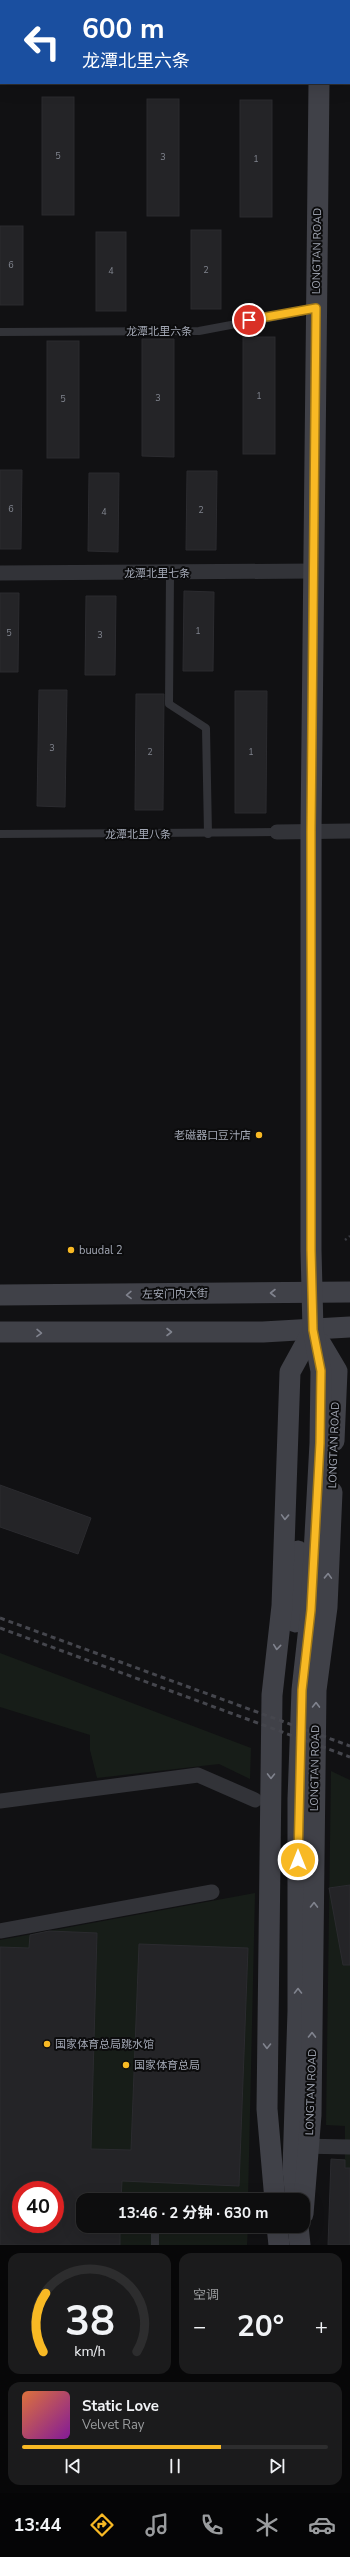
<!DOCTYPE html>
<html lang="zh">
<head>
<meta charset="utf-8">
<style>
	body { margin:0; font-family:"Nunito Sans","Noto Sans SC",sans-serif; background:#1b1b1c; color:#f1f3f6; height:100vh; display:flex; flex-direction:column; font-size:15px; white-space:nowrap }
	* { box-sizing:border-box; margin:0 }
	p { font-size:13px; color:#9a9c9e }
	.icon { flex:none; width:22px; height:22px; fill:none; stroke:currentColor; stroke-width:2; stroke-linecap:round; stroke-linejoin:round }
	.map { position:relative; height:2245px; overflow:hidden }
	.side { display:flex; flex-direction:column; gap:8px; padding:8px; background:#070708; flex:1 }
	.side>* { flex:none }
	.top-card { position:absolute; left:0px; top:0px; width:350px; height:84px; box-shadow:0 4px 16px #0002,0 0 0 1px #2d2d2e; background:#1a4fa0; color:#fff; overflow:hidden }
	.speed { position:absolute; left:12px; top:2181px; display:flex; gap:8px; font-size:20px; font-weight:700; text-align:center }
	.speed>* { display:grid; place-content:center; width:52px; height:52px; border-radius:50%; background:#0d0d0e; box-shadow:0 4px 16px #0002,0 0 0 1px #2d2d2e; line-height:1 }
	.speed .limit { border:6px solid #d22; background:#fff; color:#111 }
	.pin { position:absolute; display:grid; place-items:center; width:34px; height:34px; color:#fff; margin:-17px; border:2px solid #fff; border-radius:50%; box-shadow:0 1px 4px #0007 }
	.me { position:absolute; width:44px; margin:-22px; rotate:0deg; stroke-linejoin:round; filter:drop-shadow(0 0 3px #0008) }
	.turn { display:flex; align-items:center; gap:14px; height:84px; padding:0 16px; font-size:18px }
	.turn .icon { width:52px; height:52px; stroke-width:2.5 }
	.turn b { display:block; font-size:28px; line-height:34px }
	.big { font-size:30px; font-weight:700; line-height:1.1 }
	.side .card { flex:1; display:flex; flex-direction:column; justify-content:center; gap:6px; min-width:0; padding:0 14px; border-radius:12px; background:#1b1b1c }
	.side .dial { align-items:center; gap:0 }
	.dial svg { height:104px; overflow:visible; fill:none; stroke:#2d2d2e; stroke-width:7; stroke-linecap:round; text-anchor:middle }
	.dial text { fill:#f1f3f6; stroke:none }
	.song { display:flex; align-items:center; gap:12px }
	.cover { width:48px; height:48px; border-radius:6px; background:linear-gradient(135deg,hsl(20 70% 55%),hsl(290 70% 35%)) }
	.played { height:4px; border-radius:2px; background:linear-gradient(90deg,#f8b924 65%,#2d2d2e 65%) }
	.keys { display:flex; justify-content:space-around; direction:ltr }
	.heat { display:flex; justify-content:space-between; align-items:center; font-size:22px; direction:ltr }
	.side .tiles { flex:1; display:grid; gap:8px; grid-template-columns:1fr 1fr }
	.card:last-child { grid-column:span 2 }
	.trip { position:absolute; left:76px; top:2193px; width:234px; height:40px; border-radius:12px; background:#0d0d0e; box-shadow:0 4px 16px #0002,0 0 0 1px #2d2d2e; font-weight:700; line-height:40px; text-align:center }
	.tab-bar { display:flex; height:64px; justify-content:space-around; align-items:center; background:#050506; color:#9a9c9e }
	.tab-bar .icon { width:28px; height:28px }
	.tab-bar .active { color:#f8b924 }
	.tab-bar b { font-size:18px; color:#f1f3f6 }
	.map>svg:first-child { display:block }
</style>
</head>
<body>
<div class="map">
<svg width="350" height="2245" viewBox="0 0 350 2245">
	<rect width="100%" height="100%" fill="#111113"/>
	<g fill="#171d18" fill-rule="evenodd">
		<path d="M0 1653 251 1748 250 1779 219 1764 97 1778 90 1750V1735L0 1707Z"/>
		<path d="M331 1771 350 1780V2245H328L331 2159H345V2126L326 2125Z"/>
		<path d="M255 1893 248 2200H83V2226H248L247 2245H0V1940ZM21 2190H55V2224H21Z"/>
	</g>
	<g fill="#242427" stroke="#2b2b2f" fill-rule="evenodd">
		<rect x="42" y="97" width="32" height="118"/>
		<rect x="147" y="99" width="32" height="117"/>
		<rect x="240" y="100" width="32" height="117"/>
		<rect x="0" y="226" width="23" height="79"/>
		<rect x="191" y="230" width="30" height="79"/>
		<rect x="96" y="232" width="30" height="79"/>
		<rect x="243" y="337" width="32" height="117"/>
		<path d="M142 339H174V457L142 456Z"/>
		<rect x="47" y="341" width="32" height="117"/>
		<path d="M0 470H22L21 549H0Z"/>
		<path d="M187 471H217L216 550H186Z"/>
		<path d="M89 473H119L118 552 88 551Z"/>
		<path d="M184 591 214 592 213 671H183Z"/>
		<path d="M0 593H19L18 672H0Z"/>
		<path d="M86 596H116L115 675H85Z"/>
		<path d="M39 690H67L65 807 37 806Z"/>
		<path d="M235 691H267L266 813H235Z"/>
		<path d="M136 694H164L163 810H135Z"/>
		<path d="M0 1485 91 1518 78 1554 0 1527Z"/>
		<path d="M350 1885V1965H343L329 1888Z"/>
		<path d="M49 1931 97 1933 91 2149 131 2150 139 1944 248 1948 239 2186 122 2181 121 2200H83V2226H120V2245H0V1947L29 1948 30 1935ZM21 2190H55V2224H21Z"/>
		<path d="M331 2159 345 2160V2168H350V2245H328Z"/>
	</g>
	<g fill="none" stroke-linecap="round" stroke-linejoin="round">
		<path stroke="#38393f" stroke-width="2.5" stroke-dasharray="2 3" stroke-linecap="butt" d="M345 1240 350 1236"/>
		<g stroke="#323338" stroke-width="8">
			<path d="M0 76H1"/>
			<path d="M0 332 199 331 316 309"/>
			<path d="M170 574 169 704 206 728 208 834"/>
			<path d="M0 834 277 832"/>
			<path d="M155 2226V2245"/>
		</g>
		<g stroke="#323338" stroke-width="15">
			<path d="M0 573 313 571"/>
			<path d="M277 832 350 831"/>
			<path d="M0 1801 198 1775 255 1800"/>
			<path d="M0 1931 212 1892"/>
			<path d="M299 2146 350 2147"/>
		</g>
		<g stroke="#404148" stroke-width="21">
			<path d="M319 0V1"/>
			<path d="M0 1295 350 1292"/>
			<path d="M0 1332H263L350 1327"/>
			<path d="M321 1344 337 1371 334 1441"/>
			<path d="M295 1622 298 1551"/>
			<path d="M275 2200 267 2109 272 1695 282 1606 290 1372 313 1330"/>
			<path d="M296 2200 293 2169 298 2011V1799L302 1690 311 1609 320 1443 321 1371 313 1330 311 1250V831L319 83"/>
			<path d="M303 2214 311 2115 316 1690 327 1607 332 1492"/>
			<path d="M277 2226 279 2245"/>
			<path d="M298 2226 300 2245"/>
		</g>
		<g stroke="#45464d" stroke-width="3" stroke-dasharray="5 4" stroke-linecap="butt">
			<path d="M0 1618 350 1746"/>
			<path d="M0 1628 350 1757"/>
		</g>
	</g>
	<defs><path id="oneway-chevron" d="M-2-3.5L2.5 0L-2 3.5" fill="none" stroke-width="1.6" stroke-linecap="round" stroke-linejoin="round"/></defs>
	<g stroke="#80838e">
		<use href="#oneway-chevron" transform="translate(273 1293) rotate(-180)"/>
		<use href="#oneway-chevron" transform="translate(129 1295) rotate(179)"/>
		<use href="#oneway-chevron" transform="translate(169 1332)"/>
		<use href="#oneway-chevron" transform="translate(39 1333) rotate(1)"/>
		<use href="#oneway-chevron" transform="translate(285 1517) rotate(92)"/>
		<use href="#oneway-chevron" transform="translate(328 1576) rotate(-88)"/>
		<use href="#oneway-chevron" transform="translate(277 1647) rotate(96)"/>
		<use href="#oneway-chevron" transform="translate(316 1705) rotate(-89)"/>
		<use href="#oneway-chevron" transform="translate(271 1776) rotate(91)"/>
		<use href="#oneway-chevron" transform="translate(314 1905) rotate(-89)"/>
		<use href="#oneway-chevron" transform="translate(298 1991) rotate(-90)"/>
		<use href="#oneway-chevron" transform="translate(312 2035) rotate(-89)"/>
		<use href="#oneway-chevron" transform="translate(267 2046) rotate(91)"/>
	</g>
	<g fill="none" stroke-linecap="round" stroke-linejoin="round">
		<defs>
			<path id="route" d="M249 320 316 308 311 831V1250L313 1330 321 1371 320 1443 311 1610 302 1690 298 1860"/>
		</defs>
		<use href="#route" stroke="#a17817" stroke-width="10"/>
		<use href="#route" stroke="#f8b924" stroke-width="7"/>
	</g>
	<g fill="#f8b924" stroke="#0c0c0d" stroke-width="1.5">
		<circle cx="259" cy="1135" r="4"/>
		<circle cx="71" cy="1250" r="4"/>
		<circle cx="47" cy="2044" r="4"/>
		<circle cx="126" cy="2065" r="4"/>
	</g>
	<g text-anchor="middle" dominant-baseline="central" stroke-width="4" stroke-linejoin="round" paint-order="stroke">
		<g font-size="9" fill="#828690">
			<text x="58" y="156">5</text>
			<text x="163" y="157">3</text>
			<text x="256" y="159">1</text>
			<text x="11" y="265">6</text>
			<text x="206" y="270">2</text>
			<text x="111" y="271">4</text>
			<text x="259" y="396">1</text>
			<text x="158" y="398">3</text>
			<text x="63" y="399">5</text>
			<text x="11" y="509">6</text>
			<text x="201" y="510">2</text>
			<text x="104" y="512">4</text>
			<text x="198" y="631">1</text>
			<text x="9" y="633">5</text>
			<text x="100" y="635">3</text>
			<text x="52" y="748">3</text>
			<text x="150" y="752">2</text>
			<text x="251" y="752">1</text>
		</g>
		<g font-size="11" fill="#a2a7b4" stroke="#0c0c0d">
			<text transform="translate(317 251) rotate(-89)">LONGTAN ROAD</text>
			<text x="159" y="331">龙潭北里六条</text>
			<text x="157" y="573">龙潭北里七条</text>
			<text x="138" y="834">龙潭北里八条</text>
			<text transform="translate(175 1294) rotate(-1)">左安门内大街</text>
			<text transform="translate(334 1445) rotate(-88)">LONGTAN ROAD</text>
			<text transform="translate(315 1768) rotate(-89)">LONGTAN ROAD</text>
			<text transform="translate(311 2092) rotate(-88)">LONGTAN ROAD</text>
		</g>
		<g font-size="11" fill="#a2a7b4" stroke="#0c0c0d" text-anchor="start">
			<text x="251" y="1135" text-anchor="end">老磁器口豆汁店</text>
			<text x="79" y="1250">buudal 2</text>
			<text x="55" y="2044">国家体育总局跳水馆</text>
			<text x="134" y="2065">国家体育总局</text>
		</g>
	</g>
</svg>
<div class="speed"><div class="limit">40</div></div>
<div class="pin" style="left:249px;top:320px;background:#d93025"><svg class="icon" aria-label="arrive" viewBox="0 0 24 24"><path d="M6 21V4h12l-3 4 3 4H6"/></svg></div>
<svg class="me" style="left:298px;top:1860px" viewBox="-20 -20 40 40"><circle r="17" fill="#f8b924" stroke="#fff" stroke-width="3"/><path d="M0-11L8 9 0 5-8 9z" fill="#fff"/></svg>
<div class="trip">13:46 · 2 分钟 · 630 m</div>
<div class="top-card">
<div class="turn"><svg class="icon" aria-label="left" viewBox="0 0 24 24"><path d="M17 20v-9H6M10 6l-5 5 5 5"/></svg><div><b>600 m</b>龙潭北里六条</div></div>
</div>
</div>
<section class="side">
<div class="tiles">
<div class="card dial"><svg viewBox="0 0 100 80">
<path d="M14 69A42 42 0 1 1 86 69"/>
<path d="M14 69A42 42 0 0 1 16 24" stroke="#f8b924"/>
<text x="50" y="56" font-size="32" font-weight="700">38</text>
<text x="50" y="72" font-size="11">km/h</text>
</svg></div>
<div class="card"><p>空调</p>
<div class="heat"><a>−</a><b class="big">20°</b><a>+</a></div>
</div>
<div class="card">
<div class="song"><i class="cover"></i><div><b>Static Love</b><p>Velvet Ray</p></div></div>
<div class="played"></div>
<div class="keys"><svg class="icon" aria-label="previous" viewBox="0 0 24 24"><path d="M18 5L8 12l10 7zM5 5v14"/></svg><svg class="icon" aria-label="pause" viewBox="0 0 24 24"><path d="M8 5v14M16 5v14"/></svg><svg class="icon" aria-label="next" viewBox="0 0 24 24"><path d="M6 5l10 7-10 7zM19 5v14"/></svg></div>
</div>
</div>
</section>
<nav class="tab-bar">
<b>13:44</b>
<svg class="icon active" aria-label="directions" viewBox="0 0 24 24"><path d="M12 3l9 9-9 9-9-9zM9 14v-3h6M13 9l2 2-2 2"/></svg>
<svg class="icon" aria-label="music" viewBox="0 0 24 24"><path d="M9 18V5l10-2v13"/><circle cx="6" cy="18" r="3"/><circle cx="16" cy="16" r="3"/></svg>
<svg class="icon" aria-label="phone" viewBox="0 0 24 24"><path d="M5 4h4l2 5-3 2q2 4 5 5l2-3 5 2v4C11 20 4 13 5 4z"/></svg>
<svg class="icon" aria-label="climate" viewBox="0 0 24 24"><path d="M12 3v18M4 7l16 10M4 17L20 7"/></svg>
<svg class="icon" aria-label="car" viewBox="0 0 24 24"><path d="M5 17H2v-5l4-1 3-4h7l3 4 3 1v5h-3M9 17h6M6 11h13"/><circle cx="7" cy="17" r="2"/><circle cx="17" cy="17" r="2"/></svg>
</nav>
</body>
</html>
